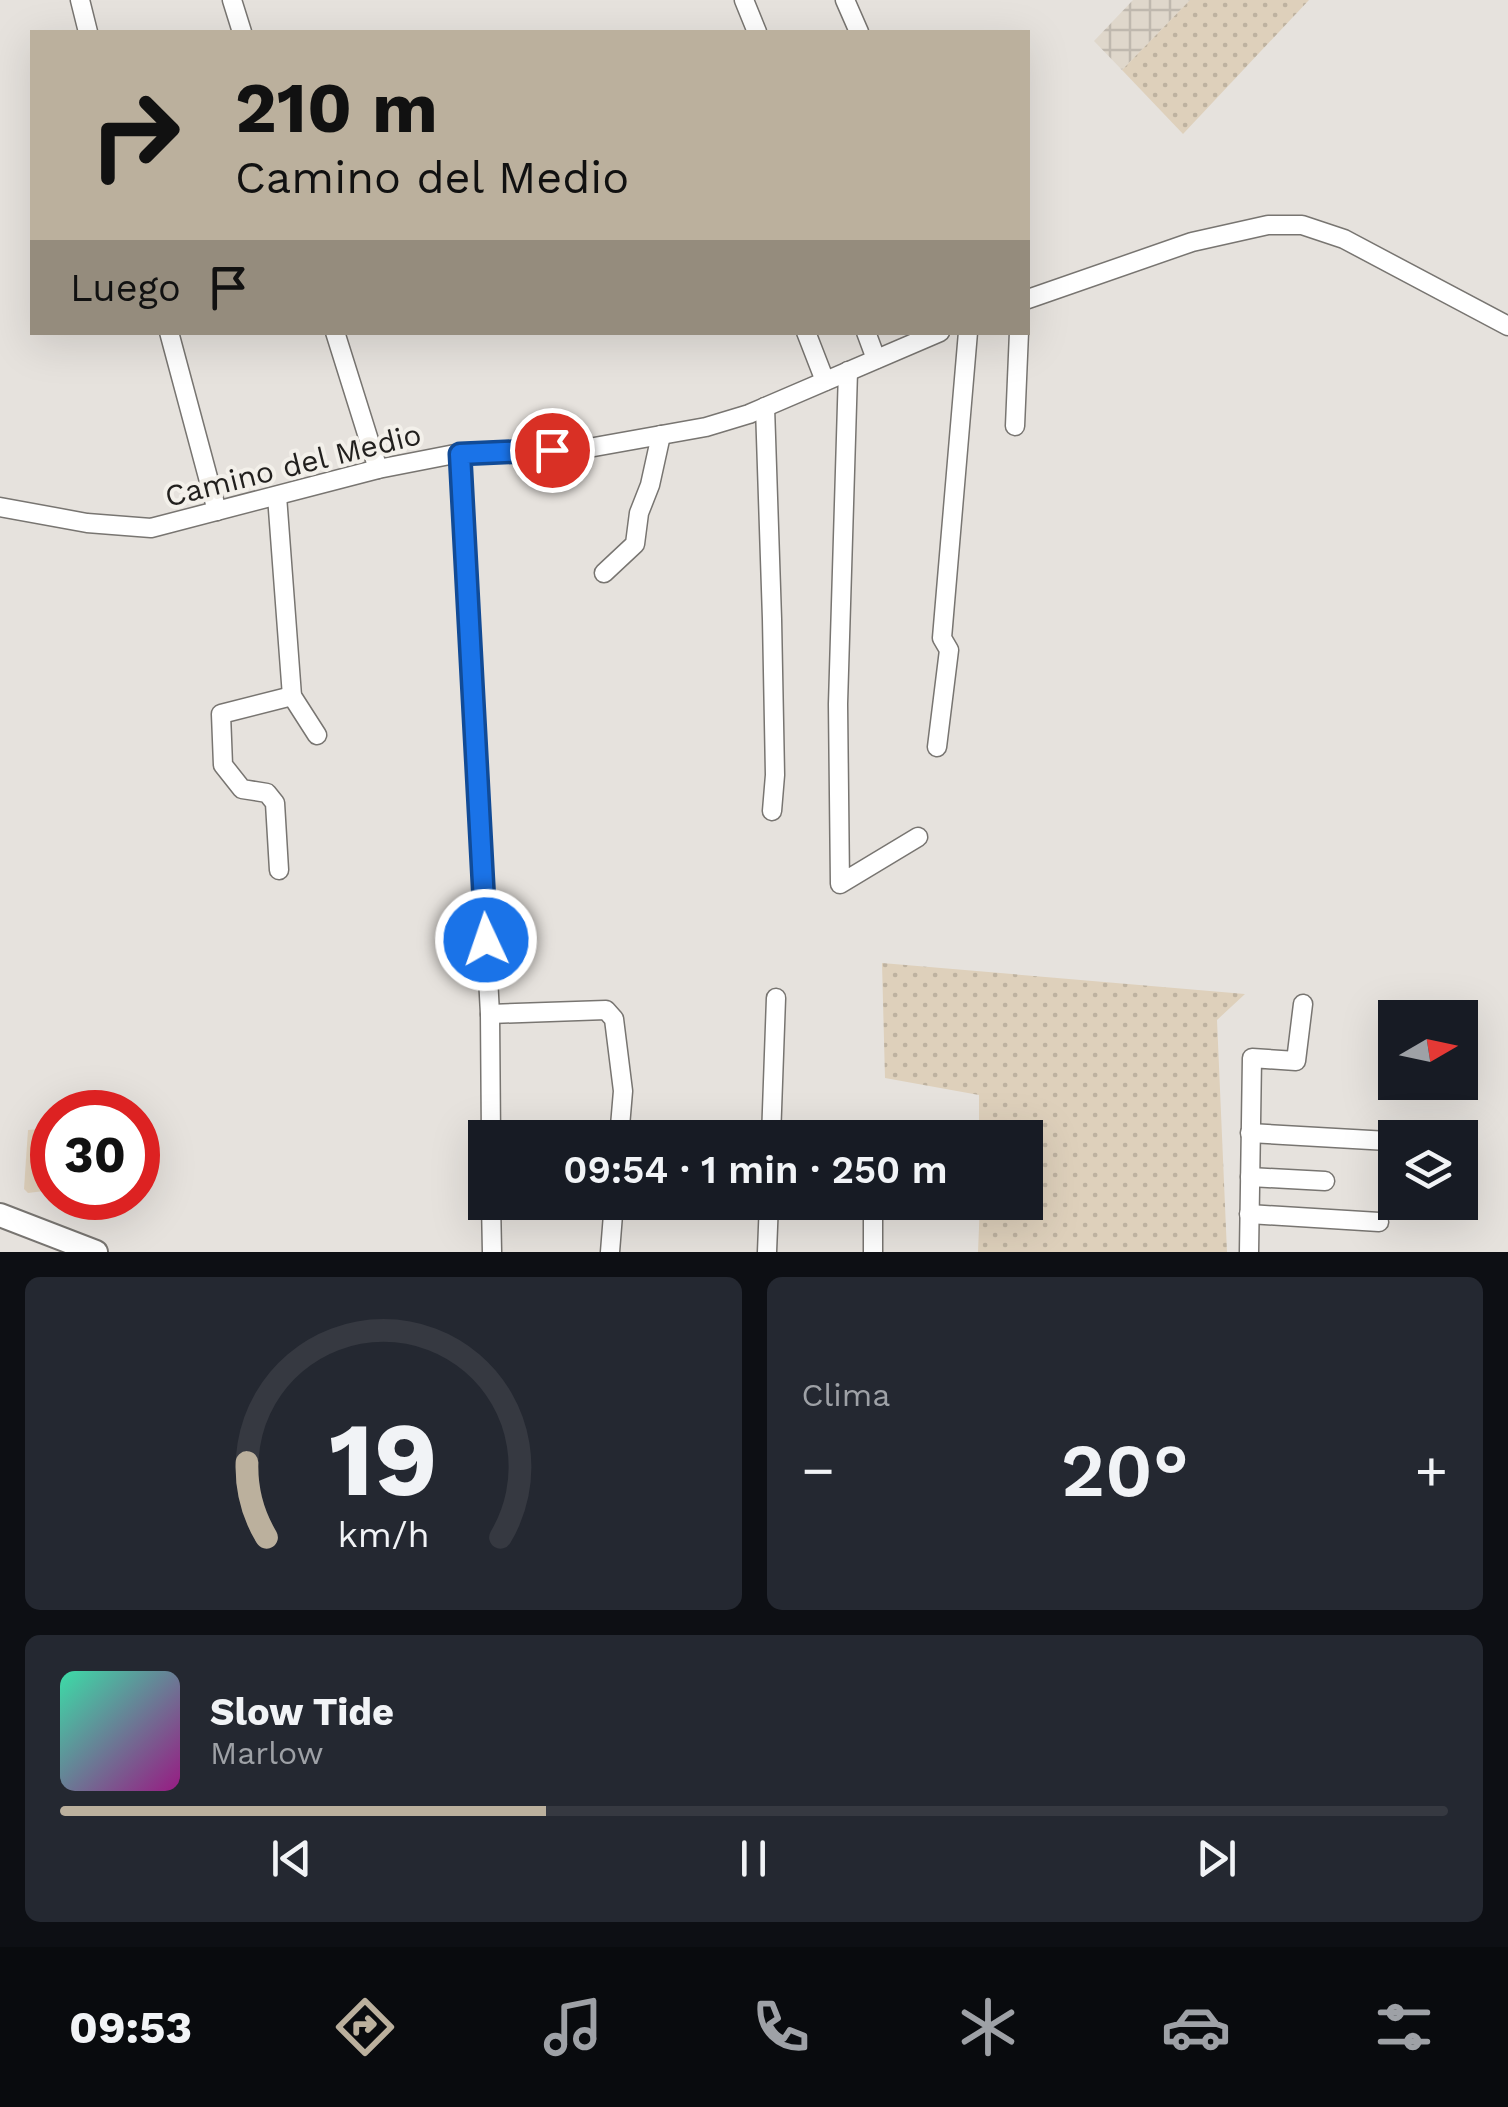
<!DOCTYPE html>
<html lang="es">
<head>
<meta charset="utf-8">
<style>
	body { margin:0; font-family:"Work Sans",sans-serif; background:#242831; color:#f1f3f6; height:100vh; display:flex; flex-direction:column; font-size:38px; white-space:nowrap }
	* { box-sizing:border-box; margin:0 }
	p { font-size:32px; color:#9ea1a6 }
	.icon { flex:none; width:55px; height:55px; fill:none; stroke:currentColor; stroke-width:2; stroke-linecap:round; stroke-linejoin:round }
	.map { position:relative; height:1252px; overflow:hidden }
	.side { display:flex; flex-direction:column; gap:25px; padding:25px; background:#0d0f14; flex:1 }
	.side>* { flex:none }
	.top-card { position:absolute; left:30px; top:30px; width:1000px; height:305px; border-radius:0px; box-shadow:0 10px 40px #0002; background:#bbb09d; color:#111; overflow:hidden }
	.needle { width:65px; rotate:81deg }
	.tools { position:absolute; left:1378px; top:1000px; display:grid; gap:20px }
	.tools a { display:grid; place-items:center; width:100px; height:100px; border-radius:0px; background:#171b24; box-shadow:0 10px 40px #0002; font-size:50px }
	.speed { position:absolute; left:30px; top:1090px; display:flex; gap:20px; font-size:50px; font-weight:700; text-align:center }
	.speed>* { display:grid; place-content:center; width:130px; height:130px; border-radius:50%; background:#171b24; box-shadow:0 10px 40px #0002; line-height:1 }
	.speed .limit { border:15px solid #d22; background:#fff; color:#111 }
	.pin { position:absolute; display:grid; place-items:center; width:85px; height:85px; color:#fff; margin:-42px; border:5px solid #fff; border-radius:50%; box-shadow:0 2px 10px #0007 }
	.me { position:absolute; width:110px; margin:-55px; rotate:357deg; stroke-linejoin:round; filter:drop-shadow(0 0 8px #0008) }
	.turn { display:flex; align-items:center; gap:35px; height:210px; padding:0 40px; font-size:45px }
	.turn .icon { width:130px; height:130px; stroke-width:2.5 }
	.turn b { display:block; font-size:70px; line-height:85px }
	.then { display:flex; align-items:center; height:95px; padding:0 40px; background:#0003; gap:20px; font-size:38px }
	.big { font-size:75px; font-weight:600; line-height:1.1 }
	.side .tile { flex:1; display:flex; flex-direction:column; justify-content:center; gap:15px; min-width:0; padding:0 35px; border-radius:15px; background:#242831 }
	.side .dial { align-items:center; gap:0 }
	.dial svg { height:260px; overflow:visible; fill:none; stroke:#363941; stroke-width:7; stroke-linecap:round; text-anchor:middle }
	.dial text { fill:#f1f3f6; stroke:none }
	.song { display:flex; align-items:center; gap:30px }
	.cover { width:120px; height:120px; border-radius:15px; background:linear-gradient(135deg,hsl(160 70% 55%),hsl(310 70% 35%)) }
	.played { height:10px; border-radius:5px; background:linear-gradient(90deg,#bbb09d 35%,#363941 35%) }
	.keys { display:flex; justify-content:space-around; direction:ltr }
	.heat { display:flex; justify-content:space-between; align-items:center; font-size:55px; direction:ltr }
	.side .tiles { flex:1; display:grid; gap:25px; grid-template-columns:1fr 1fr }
	.tile:last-child { grid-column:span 2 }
	.trip { position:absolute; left:468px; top:1120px; width:575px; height:100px; border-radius:0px; background:#171b24; box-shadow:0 10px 40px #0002; font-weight:600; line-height:100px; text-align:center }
	.dock { display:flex; height:160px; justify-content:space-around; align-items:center; background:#090b0e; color:#9ea1a6 }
	.dock .icon { width:70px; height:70px }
	.dock .active { color:#bbb09d }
	.dock b { font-size:45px; color:#f1f3f6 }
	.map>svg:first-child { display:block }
</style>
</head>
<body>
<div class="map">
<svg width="1508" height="1252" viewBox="0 0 1508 1252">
	<defs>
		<pattern id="industrial-grid" width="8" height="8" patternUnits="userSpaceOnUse" patternTransform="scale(2.5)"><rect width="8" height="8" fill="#dfd7cb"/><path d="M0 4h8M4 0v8" fill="none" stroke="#bfb8ae"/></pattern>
		<pattern id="grass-dots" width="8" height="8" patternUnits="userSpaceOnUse" patternTransform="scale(2.5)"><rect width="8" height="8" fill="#ded0bb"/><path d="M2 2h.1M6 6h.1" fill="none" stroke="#beb2a0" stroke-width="1.8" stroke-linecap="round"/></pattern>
	</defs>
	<rect width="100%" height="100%" fill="#e6e2dd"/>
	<path fill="url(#industrial-grid)" d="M1133 0H1190L1122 70 1094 41Z"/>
	<g fill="url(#grass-dots)">
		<path d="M1190 0H1309L1183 134 1122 70Z"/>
		<path d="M882 963 1245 994 1217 1020 1227 1252H978L980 1203 1025 1202V1138L979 1137V1095L885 1078Z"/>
	</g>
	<path fill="#ded0bb" d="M52 1128V1190L28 1193 24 1189 28 1130Z"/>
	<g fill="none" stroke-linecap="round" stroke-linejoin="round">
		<defs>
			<g id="minor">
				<path d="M80 0 88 32"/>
				<path d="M232 0 242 32"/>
				<path d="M744 0 757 32"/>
				<path d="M845 0 859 32"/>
				<path d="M1028 299 1192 242 1268 225H1302L1344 239 1508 326"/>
				<path d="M169 332 217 511"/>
				<path d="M335 332 378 469"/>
				<path d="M806 332 825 381"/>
				<path d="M866 332 876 359"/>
				<path d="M848 371 838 704 840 884 918 837"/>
				<path d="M765 407 772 619 775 775 772 811"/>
				<path d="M1015 426 1019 332"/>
				<path d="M460 453 490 1014 491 1138"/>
				<path d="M277 496 292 696 317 735"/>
				<path d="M0 507 87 523 151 528 378 469 460 453 583 449 706 427 749 414 940 332"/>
				<path d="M604 573 635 544 639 513 650 485 661 435"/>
				<path d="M937 747 949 650 942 638 968 332"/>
				<path d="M279 870 275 803 267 793 242 789 223 765 221 714 292 696"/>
				<path d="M490 1014 606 1010 614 1019 623 1091 619 1138"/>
				<path d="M1250 1133 1388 1141"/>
				<path d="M771 1138 776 998"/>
				<path d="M1250 1177 1325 1181"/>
				<path d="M491 1202 492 1252"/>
				<path d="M873 1202V1252"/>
				<path d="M1249 1214 1379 1222"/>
				<path d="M610 1252 614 1202"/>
				<path d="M767 1252 769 1202"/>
				<path d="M1249 1252 1252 1058 1296 1061 1303 1004"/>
			</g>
			<path id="major" d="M0 1215 96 1252"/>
		</defs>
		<use href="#minor" stroke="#787571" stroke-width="21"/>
		<use href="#major" stroke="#787571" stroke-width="26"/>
		<use href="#minor" stroke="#fff" stroke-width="18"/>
		<use href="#major" stroke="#fff" stroke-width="22"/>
	</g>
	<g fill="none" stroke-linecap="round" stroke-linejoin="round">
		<defs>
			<path id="route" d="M486 940 460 454 552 450"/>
		</defs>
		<use href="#route" stroke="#114b97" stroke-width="25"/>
		<use href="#route" stroke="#1a73e8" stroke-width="18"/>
	</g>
	<g text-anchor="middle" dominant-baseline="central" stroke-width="8" stroke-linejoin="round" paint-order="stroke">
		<g font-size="30" fill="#211f1d" stroke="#f3f0ea">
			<text transform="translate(293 465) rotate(-14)">Camino del Medio</text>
		</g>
	</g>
</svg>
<div class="tools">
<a><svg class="needle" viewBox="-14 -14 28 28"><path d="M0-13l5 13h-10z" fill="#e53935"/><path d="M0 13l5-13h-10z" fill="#9ea1a6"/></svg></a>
<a><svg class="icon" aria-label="layers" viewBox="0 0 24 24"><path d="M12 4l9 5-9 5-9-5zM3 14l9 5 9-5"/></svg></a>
</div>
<div class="speed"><div class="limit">30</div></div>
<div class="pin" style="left:552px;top:450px;background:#d93025"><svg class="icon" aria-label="arrive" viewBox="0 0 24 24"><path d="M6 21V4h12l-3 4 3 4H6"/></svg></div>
<svg class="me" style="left:486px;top:940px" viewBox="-20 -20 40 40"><circle r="17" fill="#1a73e8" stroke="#fff" stroke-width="3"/><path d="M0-11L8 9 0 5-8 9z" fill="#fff"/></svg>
<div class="trip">09:54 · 1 min · 250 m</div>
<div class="top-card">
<div class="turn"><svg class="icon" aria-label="right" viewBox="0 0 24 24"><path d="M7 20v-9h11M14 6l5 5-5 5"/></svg><div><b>210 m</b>Camino del Medio</div></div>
<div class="then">Luego<svg class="icon" aria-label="arrive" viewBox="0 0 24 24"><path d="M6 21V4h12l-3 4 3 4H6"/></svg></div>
</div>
</div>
<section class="side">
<div class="tiles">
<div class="tile dial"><svg viewBox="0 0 100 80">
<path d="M14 69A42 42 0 1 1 86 69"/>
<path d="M14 69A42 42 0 0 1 8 46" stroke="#bbb09d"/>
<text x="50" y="56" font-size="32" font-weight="700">19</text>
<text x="50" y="72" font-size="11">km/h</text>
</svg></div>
<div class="tile"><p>Clima</p>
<div class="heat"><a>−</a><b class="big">20°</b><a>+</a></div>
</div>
<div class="tile">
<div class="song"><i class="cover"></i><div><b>Slow Tide</b><p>Marlow</p></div></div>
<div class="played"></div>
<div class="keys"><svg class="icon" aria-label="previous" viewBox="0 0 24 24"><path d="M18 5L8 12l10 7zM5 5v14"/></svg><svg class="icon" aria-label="pause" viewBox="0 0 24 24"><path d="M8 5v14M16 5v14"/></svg><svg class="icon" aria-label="next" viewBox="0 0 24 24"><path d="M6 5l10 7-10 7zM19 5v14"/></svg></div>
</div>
</div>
</section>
<nav class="dock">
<b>09:53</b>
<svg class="icon active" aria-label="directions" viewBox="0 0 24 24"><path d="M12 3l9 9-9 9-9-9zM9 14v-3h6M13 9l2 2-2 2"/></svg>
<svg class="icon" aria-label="music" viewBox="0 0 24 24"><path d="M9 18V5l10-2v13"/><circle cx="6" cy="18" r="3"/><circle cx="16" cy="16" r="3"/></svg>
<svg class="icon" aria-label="phone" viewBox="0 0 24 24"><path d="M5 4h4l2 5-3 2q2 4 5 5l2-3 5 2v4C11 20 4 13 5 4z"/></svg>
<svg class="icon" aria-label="climate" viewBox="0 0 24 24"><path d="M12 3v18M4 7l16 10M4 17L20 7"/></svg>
<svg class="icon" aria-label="car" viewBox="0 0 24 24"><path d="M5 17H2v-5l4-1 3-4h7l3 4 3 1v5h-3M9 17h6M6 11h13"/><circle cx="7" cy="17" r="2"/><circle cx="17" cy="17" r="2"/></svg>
<svg class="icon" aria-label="filters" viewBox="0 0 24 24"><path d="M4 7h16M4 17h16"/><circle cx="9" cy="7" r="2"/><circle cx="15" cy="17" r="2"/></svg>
</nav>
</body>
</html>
